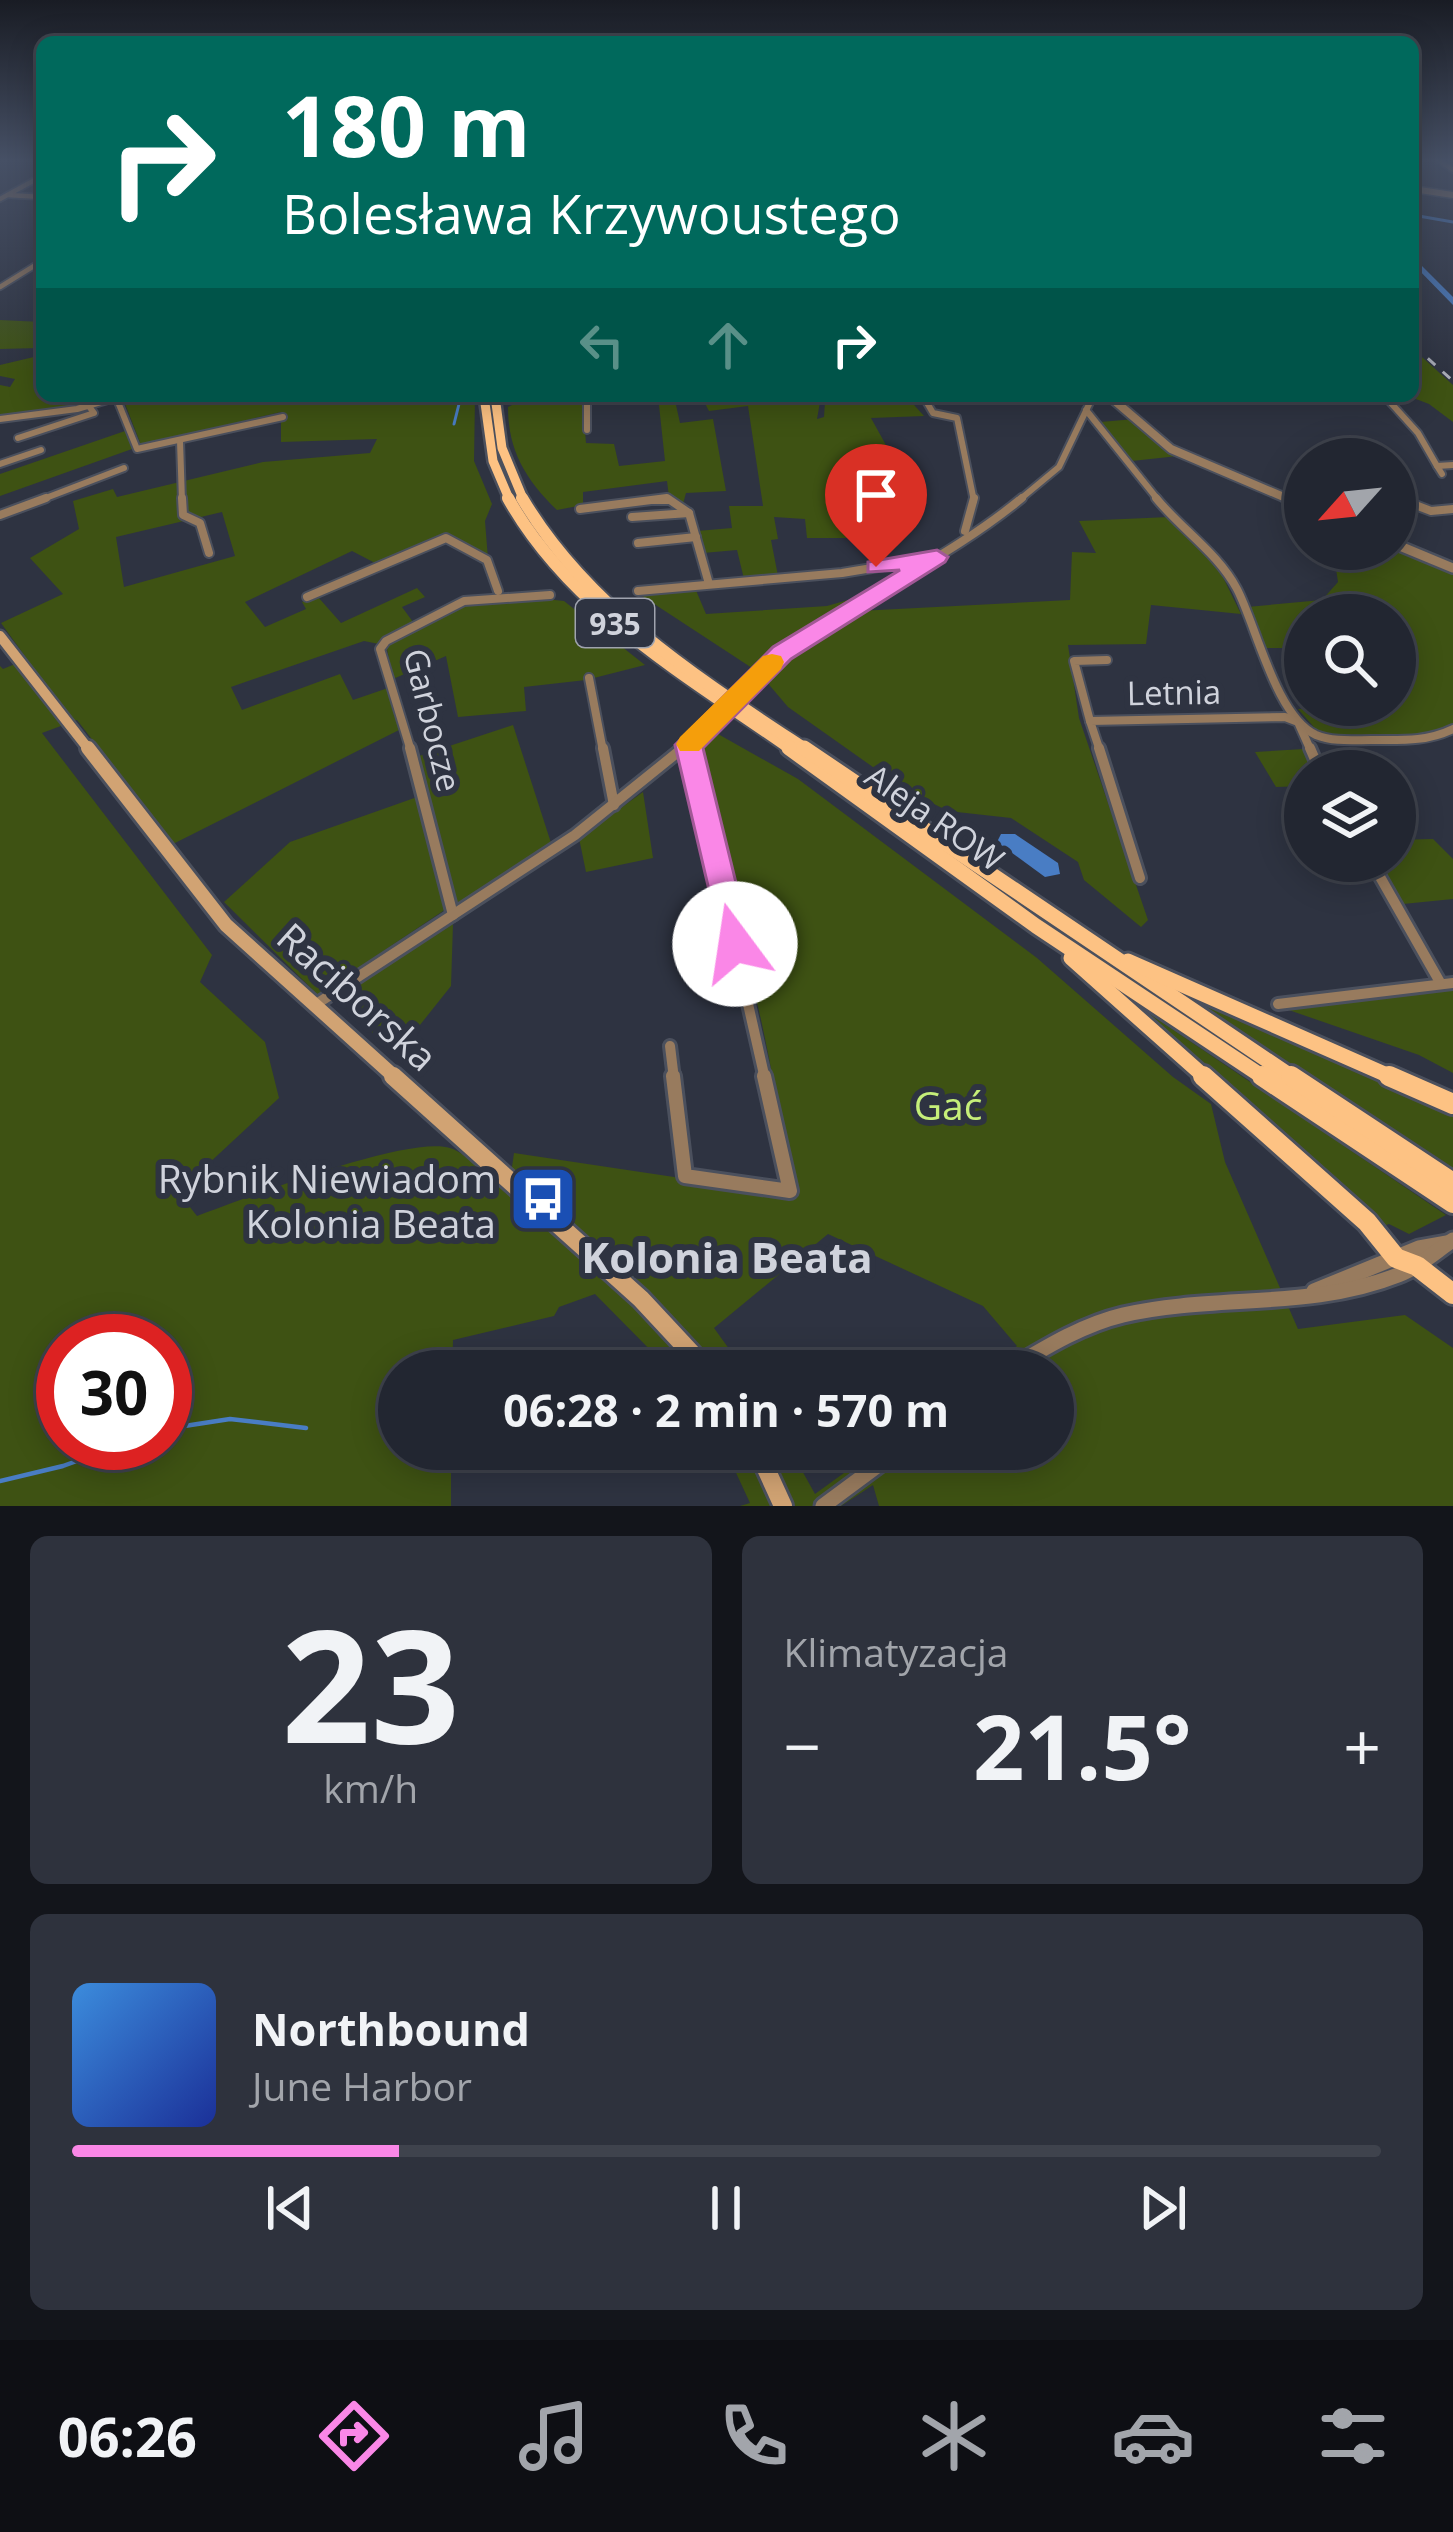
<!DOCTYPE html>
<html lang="pl">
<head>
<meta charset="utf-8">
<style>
	body { margin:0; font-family:"Open Sans",sans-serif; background:#2e323d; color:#f1f3f6; height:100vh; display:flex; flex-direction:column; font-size:45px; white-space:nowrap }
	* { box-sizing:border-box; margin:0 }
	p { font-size:39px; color:#a2a5ab }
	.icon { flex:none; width:66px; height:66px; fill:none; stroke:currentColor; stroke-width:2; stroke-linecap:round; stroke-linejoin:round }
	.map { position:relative; height:1506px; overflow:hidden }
	.panel { display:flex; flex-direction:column; gap:30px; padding:30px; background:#13151b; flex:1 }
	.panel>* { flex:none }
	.top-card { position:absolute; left:36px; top:36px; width:1383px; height:366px; border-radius:18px; box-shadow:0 6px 30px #0003,0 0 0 3px #3f434d; background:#00695c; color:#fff; overflow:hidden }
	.needle { width:78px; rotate:243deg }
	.buttons { position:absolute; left:1284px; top:438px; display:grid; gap:24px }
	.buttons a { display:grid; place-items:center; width:132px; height:132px; border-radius:50%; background:#222631; box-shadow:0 6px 30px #0003,0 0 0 3px #3f434d; font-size:60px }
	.speed { position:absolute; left:36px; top:1314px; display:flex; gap:24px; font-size:60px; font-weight:700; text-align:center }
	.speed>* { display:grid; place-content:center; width:156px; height:156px; border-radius:50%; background:#222631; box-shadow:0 6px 30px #0003,0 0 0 3px #3f434d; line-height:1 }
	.speed .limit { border:18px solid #d22; background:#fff; color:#111 }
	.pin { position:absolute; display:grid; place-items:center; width:102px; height:102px; color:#fff; margin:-123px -51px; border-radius:50% 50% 50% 0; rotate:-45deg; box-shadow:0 0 12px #0007 }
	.pin .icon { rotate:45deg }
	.me { position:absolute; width:132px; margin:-66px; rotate:346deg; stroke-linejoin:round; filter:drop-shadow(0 0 9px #0008) }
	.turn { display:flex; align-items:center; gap:42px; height:252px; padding:0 48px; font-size:54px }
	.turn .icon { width:156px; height:156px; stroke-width:2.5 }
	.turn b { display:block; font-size:84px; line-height:102px }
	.lanes { display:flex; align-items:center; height:114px; padding:0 48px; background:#0003; justify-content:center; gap:60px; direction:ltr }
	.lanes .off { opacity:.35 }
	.big { font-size:90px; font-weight:700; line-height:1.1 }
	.panel .card { flex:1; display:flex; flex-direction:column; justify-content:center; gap:18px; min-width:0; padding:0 42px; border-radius:18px; background:#2e323d }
	.panel .dial { align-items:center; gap:0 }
	.dial b { font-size:156px; line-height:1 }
	.song { display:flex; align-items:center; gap:36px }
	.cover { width:144px; height:144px; border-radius:18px; background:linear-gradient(135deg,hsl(210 70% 55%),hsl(230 70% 35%)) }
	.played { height:12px; border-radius:6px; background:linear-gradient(90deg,#fa87e7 25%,#3f434d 25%) }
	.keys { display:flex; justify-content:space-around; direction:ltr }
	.heat { display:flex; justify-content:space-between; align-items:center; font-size:66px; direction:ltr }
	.panel .tiles { flex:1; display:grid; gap:30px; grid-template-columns:1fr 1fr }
	.card:last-child { grid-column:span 2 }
	.trip { position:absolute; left:378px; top:1350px; width:696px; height:120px; border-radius:60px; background:#222631; box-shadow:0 6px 30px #0003,0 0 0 3px #3f434d; font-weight:700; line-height:120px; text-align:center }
	.dock { display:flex; height:192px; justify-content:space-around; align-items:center; background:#0e0f14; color:#a2a5ab }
	.dock .icon { width:84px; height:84px }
	.dock .selected { color:#fa87e7 }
	.dock b { font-size:54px; color:#f1f3f6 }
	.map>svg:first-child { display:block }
</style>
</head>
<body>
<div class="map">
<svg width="1453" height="1506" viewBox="0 0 1453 1506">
	<rect width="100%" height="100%" fill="#2e3341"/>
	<g fill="#3e5213" fill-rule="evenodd">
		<path d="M0 320 42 322V332L36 336 42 337V396H81L83 405 0 416V385L10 387 15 379 0 376V365L38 356 39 348 0 349Z"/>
		<path d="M1413 349 1453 385V422L1429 404 1408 396H1413Z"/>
		<path d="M122 396H475L474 461 492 504 485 521 488 559 446 537 377 564 352 551 245 602 265 627 306 609 302 602 330 589 318 597 341 623 417 588 425 597 402 607 413 622 379 644 364 641 231 687 242 710 340 674 353 700 388 688 401 729 173 844 77 720 42 733 212 955 200 982 265 1042 279 1098 178 1192 197 1216C244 1199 407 1135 450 1148 469 1154 492 1181 508 1195L514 1153 794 1195C783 1140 752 928 719 899L681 764 718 734 798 779 1037 958 1173 1077 1211 1104 1225 1162 1298 1329 1405 1315 1453 1348V1506H879L873 1485 841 1506H740L750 1503 725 1449H790L815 1494 877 1449H1053V1371H983L1017 1346 983 1306 828 1234 714 1328 745 1371H671L595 1294 559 1307 554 1316 453 1340 452 1371H399V1449H451V1506H0V666L3 669 27 659 1 623 63 594 30 558 79 529 73 501 113 489 117 497 263 462 370 453 377 439 281 442V412L141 445ZM222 512 235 556 124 587 116 537ZM63 1341H165V1443H63Z"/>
		<path d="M530 396H582L586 443 614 444 619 466 665 461 658 396H674L680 423 713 419 726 491 686 493 683 504 669 497 667 481 583 492V505L557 510C526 480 508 451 508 407Z"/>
		<path d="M701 396H814L820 402 817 419 824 417 825 402 819 396H906L924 416 871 418 908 485 883 484 888 522 852 526 853 538H807L805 519 774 517 778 539 771 540 778 576 744 579 737 550 703 553 697 531 732 528 729 506H763L748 406 709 411Z"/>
		<path d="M1135 419 1178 456 1132 461 1100 422Z"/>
		<path d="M125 431 132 449 0 496V474Z"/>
		<path d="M1169 517 1218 567 1241 614 1151 605 1146 644 1068 645 1079 718 1148 920 1141 927 1084 880 1078 862 1011 818 948 811 904 789 788 707 765 680 783 657 859 611 1070 600 1072 552 1096 553 1079 521Z"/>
		<path d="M1395 547 1453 571V726L1423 736 1320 734 1298 709 1395 705V615H1305V648H1265L1247 607 1322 600 1338 582 1335 562 1318 559 1334 549Z"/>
		<path d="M695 588 706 614 827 606 872 593 752 668 639 594Z"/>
		<path d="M500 594 564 601 645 665 586 680 524 687 526 711 458 717 446 656 393 679 387 649 391 642 442 610Z"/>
		<path d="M513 725 552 846 458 908 419 756Z"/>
		<path d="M1304 749 1317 771H1305V786L1276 787 1255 752Z"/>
		<path d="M643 792 653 858 586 872 579 838Z"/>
		<path d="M420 796 446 909 318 995 224 902 290 842Z"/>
		<path d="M1433 839 1453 859V899L1403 904 1379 861H1395V840Z"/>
		<path d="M453 924 451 986 396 1055 346 1008 357 985Z"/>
		<path d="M1143 972 1453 1111V1171Z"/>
		<path d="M1097 978 1446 1215 1409 1234 1389 1224 1381 1227Z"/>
		<path d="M1453 988V1073L1419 1055 1280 1007Z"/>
	</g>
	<path fill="#497dc4" d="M1001 834H1015L1058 863 1060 874 1045 877 997 842Z"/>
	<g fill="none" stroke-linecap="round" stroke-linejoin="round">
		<g stroke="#497dc4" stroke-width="3">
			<path d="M1413 215 1453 222"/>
			<path d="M780 396 787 399"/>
			<path d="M454 424 461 396"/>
		</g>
		<g stroke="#497dc4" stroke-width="4.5">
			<path d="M165 1429 230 1419 306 1428"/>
			<path d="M0 1481 63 1466 126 1443"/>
		</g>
		<path fill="#497dc4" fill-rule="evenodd" d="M1413 257 1453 297V305L1413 264Z"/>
		<defs>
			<g id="minor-far4">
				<path d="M1440 161 1453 170"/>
				<path d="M8 195 42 197"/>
				<path d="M0 199 42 176"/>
				<path d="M0 287 42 261"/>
			</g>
			<g id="minor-far3">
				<path d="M587 396V430"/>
				<path d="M923 396 933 413 957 418 974 501"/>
				<path d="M1394 396 1390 402 1418 433 1437 466"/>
				<path d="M116 397 137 449 283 417"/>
				<path d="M1086 410 1159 501"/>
				<path d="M0 419 77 409 118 397"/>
				<path d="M18 438 94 413 88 405"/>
				<path d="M180 441 182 501"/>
				<path d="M0 464 41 450"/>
				<path d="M1442 474 1437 466 1453 465"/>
				<path d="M1395 497 1405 501"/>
				<path d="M38 501 124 468"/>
				<path d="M646 501H671"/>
				<path d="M1018 501 1059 467 1093 396"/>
			</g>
			<g id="minor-far2">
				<path d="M182 498 183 515 200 523 209 553"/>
				<path d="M1156 498C1181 529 1218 553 1237 589 1256 625 1276 717 1316 735 1333 742 1353 740 1371 740 1401 740 1426 742 1453 729"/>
				<path d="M1397 498 1431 511 1453 509"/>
				<path d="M580 509 667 498 689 513"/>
				<path d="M0 515 46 498"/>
				<path d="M632 517 689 513 709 584"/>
				<path d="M965 531 974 498"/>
				<path d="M638 543 696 537"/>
				<path d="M638 591 842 573 932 558"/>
				<path d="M307 597 446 538 487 560 498 591"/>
				<path d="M589 678 603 751"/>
				<path d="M746 687C827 610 936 569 1022 498"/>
				<path d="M1090 721 1074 661 1107 660"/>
				<path d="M689 745 690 751"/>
				<path d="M411 751 380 649 386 641 464 601 550 595"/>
				<path d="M680 751 717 716"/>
				<path d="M1100 751 1090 721 1285 717 1298 722 1311 751"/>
			</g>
			<g id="minor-far1">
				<path d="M410 748 453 915"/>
				<path d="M603 748 614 805"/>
				<path d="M690 748 765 1079"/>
				<path d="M1099 748 1140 878"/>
				<path d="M1310 748 1320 771"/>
				<path d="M1371 861 1441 984"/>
				<path d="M1278 1004 1453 983"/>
				<path d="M315 1005 575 835 683 748"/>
				<path d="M670 1046 674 1079"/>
			</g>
			<path id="minor" d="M673 1076 685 1176 790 1191 764 1076"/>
			<path id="tertiary-far3" d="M1413 189 1453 195"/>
			<path id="tertiary-far2" d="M1109 396 1171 449 1293 501"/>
			<g id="tertiary-far1">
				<path d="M1286 498 1305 506"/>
				<path d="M1395 544 1453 568"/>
			</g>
			<g id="tertiary">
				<path d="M1314 1291 1419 1248 1447 1243"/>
				<path d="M1006 1371C1043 1349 1081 1325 1123 1315 1214 1294 1310 1310 1398 1275 1419 1267 1435 1252 1453 1240"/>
				<path d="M823 1506 900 1449"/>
			</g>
			<path id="secondary-far2" d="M0 636 90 751"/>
			<path id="secondary-far1" d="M88 748 226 925 397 1079"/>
			<g id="secondary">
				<path d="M393 1076 641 1299 708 1371"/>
				<path d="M757 1449 783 1506"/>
			</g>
			<g id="primary-far3">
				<path d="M484 396 493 461 510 501"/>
				<path d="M495 396 502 448 524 501"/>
			</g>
			<g id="primary-far2">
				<path d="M508 498C571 611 691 678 794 751"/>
				<path d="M522 498C588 610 702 681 808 751"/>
			</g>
			<g id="primary-far1">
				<path d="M789 748 1036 926 1266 1079"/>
				<path d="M804 748 1295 1079"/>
				<path d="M1071 958 1207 1079"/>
				<path d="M1128 961 1396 1079"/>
			</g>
			<g id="primary">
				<path d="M1203 1076 1367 1222 1396 1258 1417 1266 1453 1294"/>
				<path d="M1262 1076 1453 1203"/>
				<path d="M1291 1076 1453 1183"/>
				<path d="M1389 1076 1453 1104"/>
			</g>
		</defs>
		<use href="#minor-far4" stroke="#4b505d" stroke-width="8"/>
		<use href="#minor-far3" stroke="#4b505d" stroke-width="10"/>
		<use href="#minor-far2" stroke="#4b505d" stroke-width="12"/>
		<use href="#minor-far1" stroke="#4b505d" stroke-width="16"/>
		<use href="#minor" stroke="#4b505d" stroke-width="20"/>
		<use href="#tertiary-far3" stroke="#4b505d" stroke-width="9"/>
		<use href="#tertiary-far2" stroke="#4b505d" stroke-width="12"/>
		<use href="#tertiary-far1" stroke="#4b505d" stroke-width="14"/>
		<use href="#tertiary" stroke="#4b505d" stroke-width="21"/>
		<use href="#secondary-far2" stroke="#4b505d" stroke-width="15"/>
		<use href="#secondary-far1" stroke="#4b505d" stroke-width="20"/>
		<use href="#secondary" stroke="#4b505d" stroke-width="24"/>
		<use href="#primary-far3" stroke="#4b505d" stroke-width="14"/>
		<use href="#primary-far2" stroke="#4b505d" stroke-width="16"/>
		<use href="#primary-far1" stroke="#4b505d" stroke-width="21"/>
		<use href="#primary" stroke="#4b505d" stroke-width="26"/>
		<use href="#minor-far4" stroke="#987b5e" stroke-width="4.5"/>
		<use href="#minor-far3" stroke="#987b5e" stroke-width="6"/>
		<use href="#minor-far2" stroke="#987b5e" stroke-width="8"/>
		<use href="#minor-far1" stroke="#987b5e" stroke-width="10"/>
		<use href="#minor" stroke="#987b5e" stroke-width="14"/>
		<use href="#tertiary-far3" stroke="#987b5e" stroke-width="6"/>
		<use href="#tertiary-far2" stroke="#987b5e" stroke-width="8"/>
		<use href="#tertiary-far1" stroke="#987b5e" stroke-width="9"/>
		<use href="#tertiary" stroke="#987b5e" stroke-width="15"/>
		<use href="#secondary-far2" stroke="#d1a373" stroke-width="10"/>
		<use href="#secondary-far1" stroke="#d1a373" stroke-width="14"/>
		<use href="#secondary" stroke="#d1a373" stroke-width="18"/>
		<use href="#primary-far3" stroke="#fdc283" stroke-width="9"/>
		<use href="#primary-far2" stroke="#fdc283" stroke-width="12"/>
		<use href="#primary-far1" stroke="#fdc283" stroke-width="15"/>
		<use href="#primary" stroke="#fdc283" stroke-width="20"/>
		<path stroke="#a8abb5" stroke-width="3" stroke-dasharray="10 10" stroke-linecap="butt" d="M1413 345 1453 381"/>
		<defs>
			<path id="minor-bridge" d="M717 716 746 687"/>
		</defs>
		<use href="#minor-bridge" stroke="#4b505d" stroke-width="12" stroke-linecap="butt"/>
		<use href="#minor-bridge" stroke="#987b5e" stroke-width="8"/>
	</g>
	<linearGradient id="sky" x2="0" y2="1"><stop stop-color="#191c24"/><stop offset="0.43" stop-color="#465065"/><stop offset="1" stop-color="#465065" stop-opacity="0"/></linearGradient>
	<rect width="1453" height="372" fill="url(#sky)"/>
	<path fill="#fa87e7" stroke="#a25896" stroke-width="3" d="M937 550 948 557 945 562 791 659 703 748 751 944 746 954 735 958 724 954 675 745 773 647 900 570 868 572V562Z"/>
	<path fill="#f59e0b" d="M772 654 781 656 784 662 781 669 699 751H680L676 744 680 737 763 656Z"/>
	<defs>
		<symbol id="bus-square" viewBox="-11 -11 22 22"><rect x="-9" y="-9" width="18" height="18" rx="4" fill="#1a4fb4" stroke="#2e3341"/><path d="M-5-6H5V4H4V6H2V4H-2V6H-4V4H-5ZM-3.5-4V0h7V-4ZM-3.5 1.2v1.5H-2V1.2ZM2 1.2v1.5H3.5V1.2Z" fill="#fff"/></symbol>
	</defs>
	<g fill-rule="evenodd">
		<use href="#bus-square" x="505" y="1161" width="76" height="76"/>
	</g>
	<g text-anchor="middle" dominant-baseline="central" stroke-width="12" stroke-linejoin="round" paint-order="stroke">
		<rect fill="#2e3341" stroke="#9fa3ae" stroke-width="3" x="576" y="599" width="78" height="48" rx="9"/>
		<g font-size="30" font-weight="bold" fill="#d0d3dc">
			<text x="615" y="623">935</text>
		</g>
		<g font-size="33" fill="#d0d3dc" stroke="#2e3341">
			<text transform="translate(1174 692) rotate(-1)">Letnia</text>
			<text transform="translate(433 720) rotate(76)">Garbocze</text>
			<text transform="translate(935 817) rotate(35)">Aleja ROW</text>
		</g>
		<g font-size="39" fill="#d0d3dc" stroke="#2e3341">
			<text transform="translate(358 996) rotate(42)">Raciborska</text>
		</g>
		<g font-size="39" fill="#c6ef79" stroke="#2e3341">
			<text x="948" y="1104">Gać</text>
		</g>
		<g font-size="39" fill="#d0d3dc" stroke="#2e3341" text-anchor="end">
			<text x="496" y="1177">Rybnik Niewiadom<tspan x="496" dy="45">Kolonia Beata</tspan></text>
		</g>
		<g font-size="42" font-weight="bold" fill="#d0d3dc" stroke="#2e3341">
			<text x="727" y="1256">Kolonia Beata</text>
		</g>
	</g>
</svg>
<div class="buttons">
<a><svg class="needle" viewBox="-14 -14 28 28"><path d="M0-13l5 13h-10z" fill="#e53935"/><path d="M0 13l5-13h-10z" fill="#a2a5ab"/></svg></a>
<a><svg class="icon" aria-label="search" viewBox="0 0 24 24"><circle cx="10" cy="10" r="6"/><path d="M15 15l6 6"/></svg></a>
<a><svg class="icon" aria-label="layers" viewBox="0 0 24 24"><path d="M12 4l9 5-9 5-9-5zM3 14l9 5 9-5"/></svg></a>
</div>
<div class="speed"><div class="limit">30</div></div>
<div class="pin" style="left:876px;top:567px;background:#d93025"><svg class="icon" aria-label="arrive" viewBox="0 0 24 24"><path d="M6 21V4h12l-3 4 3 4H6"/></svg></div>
<svg class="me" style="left:735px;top:944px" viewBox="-20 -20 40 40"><circle r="19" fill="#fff"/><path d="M0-13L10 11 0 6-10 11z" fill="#fa87e7"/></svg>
<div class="trip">06:28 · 2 min · 570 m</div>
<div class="top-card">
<div class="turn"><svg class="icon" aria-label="right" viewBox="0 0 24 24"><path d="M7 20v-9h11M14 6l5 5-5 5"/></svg><div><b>180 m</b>Bolesława Krzywoustego</div></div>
<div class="lanes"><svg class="icon off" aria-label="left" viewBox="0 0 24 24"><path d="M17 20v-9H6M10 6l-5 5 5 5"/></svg><svg class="icon off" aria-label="ahead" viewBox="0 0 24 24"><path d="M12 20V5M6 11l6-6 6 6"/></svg><svg class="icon" aria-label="right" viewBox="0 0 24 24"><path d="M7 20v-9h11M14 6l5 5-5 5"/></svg></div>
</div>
</div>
<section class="panel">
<div class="tiles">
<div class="card dial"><b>23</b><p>km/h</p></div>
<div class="card"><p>Klimatyzacja</p>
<div class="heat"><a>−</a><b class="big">21.5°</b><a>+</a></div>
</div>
<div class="card">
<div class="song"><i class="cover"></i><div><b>Northbound</b><p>June Harbor</p></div></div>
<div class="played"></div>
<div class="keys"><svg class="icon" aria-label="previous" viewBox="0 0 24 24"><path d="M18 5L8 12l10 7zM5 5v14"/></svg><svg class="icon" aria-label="pause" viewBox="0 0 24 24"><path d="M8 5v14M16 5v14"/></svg><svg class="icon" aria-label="next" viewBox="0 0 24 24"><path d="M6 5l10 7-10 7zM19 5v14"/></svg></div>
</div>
</div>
</section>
<nav class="dock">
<b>06:26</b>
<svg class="icon selected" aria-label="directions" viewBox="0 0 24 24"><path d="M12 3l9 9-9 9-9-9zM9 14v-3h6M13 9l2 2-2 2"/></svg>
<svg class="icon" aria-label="music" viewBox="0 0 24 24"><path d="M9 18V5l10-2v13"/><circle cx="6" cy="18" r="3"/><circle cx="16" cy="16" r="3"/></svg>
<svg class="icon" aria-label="phone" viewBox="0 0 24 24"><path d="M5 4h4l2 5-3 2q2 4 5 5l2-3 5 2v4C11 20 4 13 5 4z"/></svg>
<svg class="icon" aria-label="climate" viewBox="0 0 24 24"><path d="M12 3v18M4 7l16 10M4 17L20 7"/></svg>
<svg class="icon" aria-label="car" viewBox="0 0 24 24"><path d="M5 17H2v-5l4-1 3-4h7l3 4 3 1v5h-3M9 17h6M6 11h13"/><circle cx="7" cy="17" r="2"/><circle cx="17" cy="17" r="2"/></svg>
<svg class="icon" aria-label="filters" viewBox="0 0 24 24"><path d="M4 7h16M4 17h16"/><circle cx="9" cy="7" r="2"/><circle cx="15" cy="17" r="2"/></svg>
</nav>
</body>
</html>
